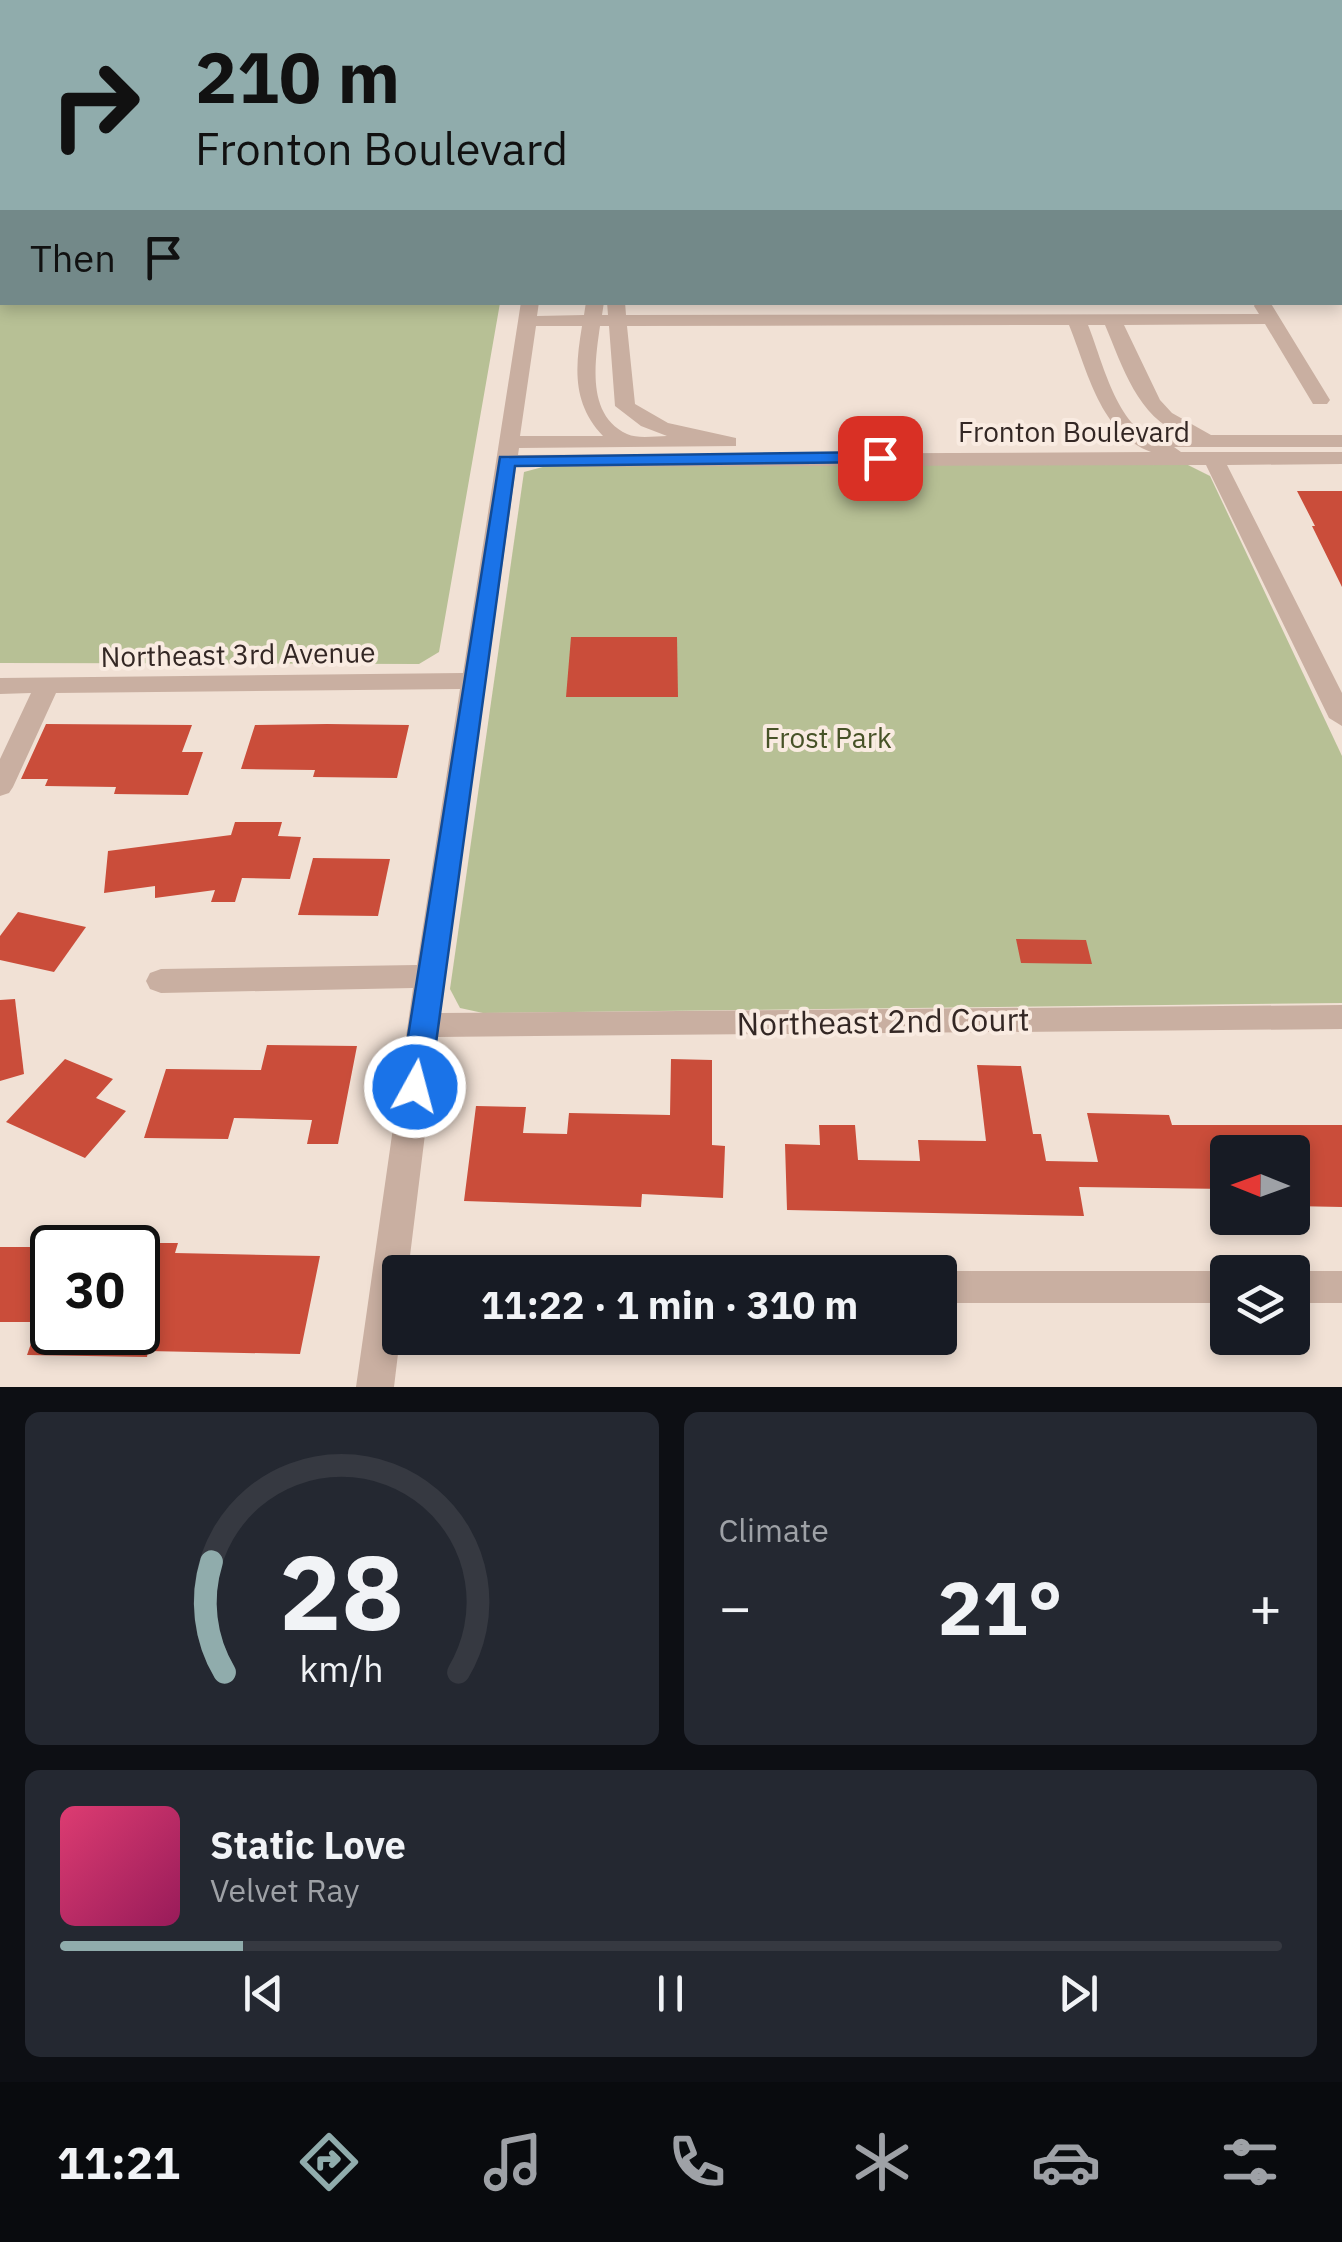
<!DOCTYPE html>
<html lang="en">
<head>
<meta charset="utf-8">
<style>
	body { margin:0; font-family:"IBM Plex Sans",sans-serif; background:#242831; color:#f1f3f6; height:100vh; display:flex; flex-direction:column; font-size:38px; white-space:nowrap }
	* { box-sizing:border-box; margin:0 }
	p { font-size:32px; color:#9ea1a6 }
	.icon { flex:none; width:55px; height:55px; fill:none; stroke:currentColor; stroke-width:2; stroke-linecap:round; stroke-linejoin:round }
	.map { position:relative; height:1387px; overflow:hidden }
	.details { display:flex; flex-direction:column; gap:25px; padding:25px; background:#0d0f14; flex:1 }
	.details>* { flex:none }
	.top-card { position:absolute; left:0px; top:0px; width:1342px; height:305px; box-shadow:0 5px 15px #0003; background:#90acac; color:#111; overflow:hidden }
	.needle { width:65px; rotate:271deg }
	.tools { position:absolute; left:1210px; top:1135px; display:grid; gap:20px }
	.tools a { display:grid; place-items:center; width:100px; height:100px; border-radius:10px; background:#171b24; box-shadow:0 5px 15px #0003; font-size:50px }
	.speed { position:absolute; left:30px; top:1225px; display:flex; gap:20px; font-size:50px; font-weight:700; text-align:center }
	.speed>* { display:grid; place-content:center; width:130px; height:130px; border-radius:50%; background:#171b24; box-shadow:0 5px 15px #0003; line-height:1 }
	.speed .limit { border:5px solid #111; border-radius:15px; background:#fff; color:#111 }
	.pin { position:absolute; display:grid; place-items:center; width:85px; height:85px; color:#fff; margin:-42px; border-radius:20px; box-shadow:0 5px 15px #0006 }
	.me { position:absolute; width:110px; margin:-55px; rotate:7deg; stroke-linejoin:round; filter:drop-shadow(0 0 8px #0008) }
	.turn { display:flex; align-items:center; gap:35px; height:210px; padding:0 30px; font-size:45px }
	.turn .icon { width:130px; height:130px; stroke-width:2.5 }
	.turn b { display:block; font-size:70px; line-height:85px }
	.then { display:flex; align-items:center; height:95px; padding:0 30px; background:#0003; gap:20px; font-size:38px }
	.big { font-size:75px; font-weight:700; line-height:1.1 }
	.details .tile { flex:1; display:flex; flex-direction:column; justify-content:center; gap:15px; min-width:0; padding:0 35px; border-radius:15px; background:#242831 }
	.details .dial { align-items:center; gap:0 }
	.dial svg { height:260px; overflow:visible; fill:none; stroke:#363941; stroke-width:7; stroke-linecap:round; text-anchor:middle }
	.dial text { fill:#f1f3f6; stroke:none }
	.song { display:flex; align-items:center; gap:30px }
	.cover { width:120px; height:120px; border-radius:15px; background:linear-gradient(135deg,hsl(340 70% 55%),hsl(330 70% 35%)) }
	.played { height:10px; border-radius:5px; background:linear-gradient(90deg,#90acac 15%,#363941 15%) }
	.keys { display:flex; justify-content:space-around; direction:ltr }
	.heat { display:flex; justify-content:space-between; align-items:center; font-size:55px; direction:ltr }
	.details .tiles { flex:1; display:grid; gap:25px; grid-template-columns:1fr 1fr }
	.tile:last-child { grid-column:span 2 }
	.trip { position:absolute; left:382px; top:1255px; width:575px; height:100px; border-radius:10px; background:#171b24; box-shadow:0 5px 15px #0003; font-weight:700; line-height:100px; text-align:center }
	.menu { display:flex; height:160px; justify-content:space-around; align-items:center; background:#090b0e; color:#9ea1a6 }
	.menu .icon { width:70px; height:70px }
	.menu .current { color:#90acac }
	.menu b { font-size:45px; color:#f1f3f6 }
	.map>svg:first-child { display:block }
</style>
</head>
<body>
<div class="map">
<svg width="1342" height="1387" viewBox="0 0 1342 1387">
	<rect width="100%" height="100%" fill="#f1e1d5"/>
	<g fill="#b7c095">
		<path d="M0 195 2 302 500 303 439 652 419 664 0 663Z"/>
		<path d="M554 464H1186L1210 476 1342 756V1003L483 1013 460 1008 450 989 524 472Z"/>
	</g>
	<g fill="#ca4d3a">
		<path d="M1297 491H1342V587L1312 526H1315Z"/>
		<path d="M571 637H677L678 697H566Z"/>
		<path d="M46 724 192 725 182 752H203L188 795 114 794 116 787 45 786 48 779H21Z"/>
		<path d="M327 724 409 725 397 778 313 777 315 770 241 769 255 725Z"/>
		<path d="M235 822H282L278 836 301 837 290 879 242 878 235 902H211L215 890 155 898V886L104 893 108 851 231 835Z"/>
		<path d="M313 858 390 859 378 916 298 915Z"/>
		<path d="M18 912 86 927 54 972 0 960V936Z"/>
		<path d="M1016 939 1086 940 1092 964 1021 963Z"/>
		<path d="M15 999 24 1074 0 1081V1000Z"/>
		<path d="M267 1045 357 1046 338 1144H307L312 1120 234 1118 228 1139 144 1138 166 1069 261 1070Z"/>
		<path d="M65 1059 113 1079 96 1098 126 1111 85 1158 6 1122Z"/>
		<path d="M671 1059 712 1060V1145L725 1146 723 1198 642 1194 641 1207 464 1201 476 1106 526 1107 523 1133 567 1134 569 1113 670 1115Z"/>
		<path d="M977 1065 1021 1066 1033 1134H1041L1046 1161 1098 1162 1087 1113 1169 1115 1172 1125H1342V1207L1292 1206V1152H1228V1189L1079 1187 1084 1216 787 1210 785 1144 820 1145 819 1125H855L858 1160 920 1161 918 1140 986 1141Z"/>
		<path d="M138 1243H178L175 1253 320 1256 300 1354 148 1351 147 1357 27 1355 35 1332H138Z"/>
		<rect x="0" y="1247" width="52" height="75"/>
	</g>
	<g fill="none" stroke-linecap="round" stroke-linejoin="round">
		<g fill="#c9afa1" fill-rule="evenodd">
			<path d="M575 0H741L742 2H574Z"/>
			<path d="M1004 0H1016L1017 2H1005Z"/>
			<path d="M1330 0H1342V5L1332 2Z"/>
			<rect x="0" y="66" width="2" height="8"/>
			<rect x="1340" y="81" width="2" height="8"/>
			<rect x="1340" y="140" width="2" height="8"/>
			<path d="M0 145 2 146V154L0 155Z"/>
			<rect x="1340" y="159" width="2" height="10"/>
			<path d="M521 302H539L537 316 584 315 586 302H604L602 315H608L607 302H625L626 315 1259 314 1254 306 1256 302H1270L1330 400 1327 404H1313L1265 324 1124 325 1160 400 1172 413 1211 435H1342V447H1174L1181 452H1342V464L1227 465 1342 693V726L1329 718 1206 465 516 467 440 1013 1342 1005V1029L437 1037 408 1272H400V1337L394 1387H356L413 988 161 993 150 989 146 981 150 973 161 969 417 965 460 689 56 693 13 787 9 793 0 796V759L31 693 0 694V678L463 673ZM1069 325C1088 372 1100 433 1151 452L518 455 519 448 736 446V438L668 423 635 404 627 326ZM1088 325H1105C1123 367 1137 417 1183 435H1167L1157 441C1116 426 1103 362 1088 325ZM536 326H582C575 368 572 403 603 436H520ZM600 326H609L615 406 641 426 667 436C655 436 638 439 627 434 586 415 595 362 600 326Z"/>
			<path d="M940 1271H1228L1232 1272H1228V1303H940V1272H936Z"/>
			<path d="M1292 1271H1342V1303H1292V1272H1288Z"/>
		</g>
	</g>
	<path fill="#1a73e8" stroke="#114b97" stroke-width="2.5" d="M880 452 889 458 886 462 515 466 430 1087 425 1096 415 1099 405 1096 400 1087 500 457Z"/>
	<g text-anchor="middle" dominant-baseline="central" stroke-width="8" stroke-linejoin="round" paint-order="stroke">
		<g font-size="28" fill="#332724" stroke="#f9ebe1">
			<text x="1074" y="431">Fronton Boulevard</text>
			<text transform="translate(238 654) rotate(-1)">Northeast 3rd Avenue</text>
		</g>
		<g font-size="28" fill="#475227" stroke="#f9ebe1">
			<text x="828" y="737">Frost Park</text>
		</g>
		<g font-size="32" fill="#332724" stroke="#f9ebe1">
			<text transform="translate(883 1021) rotate(-1)">Northeast 2nd Court</text>
		</g>
	</g>
</svg>
<div class="tools">
<a><svg class="needle" viewBox="-14 -14 28 28"><path d="M0-13l5 13h-10z" fill="#e53935"/><path d="M0 13l5-13h-10z" fill="#9ea1a6"/></svg></a>
<a><svg class="icon" aria-label="layers" viewBox="0 0 24 24"><path d="M12 4l9 5-9 5-9-5zM3 14l9 5 9-5"/></svg></a>
</div>
<div class="speed"><div class="limit">30</div></div>
<div class="pin" style="left:880px;top:458px;background:#d93025"><svg class="icon" aria-label="arrive" viewBox="0 0 24 24"><path d="M6 21V4h12l-3 4 3 4H6"/></svg></div>
<svg class="me" style="left:415px;top:1087px" viewBox="-20 -20 40 40"><circle r="17" fill="#1a73e8" stroke="#fff" stroke-width="3"/><path d="M0-11L8 9 0 5-8 9z" fill="#fff"/></svg>
<div class="trip">11:22 · 1 min · 310 m</div>
<div class="top-card">
<div class="turn"><svg class="icon" aria-label="right" viewBox="0 0 24 24"><path d="M7 20v-9h11M14 6l5 5-5 5"/></svg><div><b>210 m</b>Fronton Boulevard</div></div>
<div class="then">Then<svg class="icon" aria-label="arrive" viewBox="0 0 24 24"><path d="M6 21V4h12l-3 4 3 4H6"/></svg></div>
</div>
</div>
<section class="details">
<div class="tiles">
<div class="tile dial"><svg viewBox="0 0 100 80">
<path d="M14 69A42 42 0 1 1 86 69"/>
<path d="M14 69A42 42 0 0 1 10 35" stroke="#90acac"/>
<text x="50" y="56" font-size="32" font-weight="700">28</text>
<text x="50" y="72" font-size="11">km/h</text>
</svg></div>
<div class="tile"><p>Climate</p>
<div class="heat"><a>−</a><b class="big">21°</b><a>+</a></div>
</div>
<div class="tile">
<div class="song"><i class="cover"></i><div><b>Static Love</b><p>Velvet Ray</p></div></div>
<div class="played"></div>
<div class="keys"><svg class="icon" aria-label="previous" viewBox="0 0 24 24"><path d="M18 5L8 12l10 7zM5 5v14"/></svg><svg class="icon" aria-label="pause" viewBox="0 0 24 24"><path d="M8 5v14M16 5v14"/></svg><svg class="icon" aria-label="next" viewBox="0 0 24 24"><path d="M6 5l10 7-10 7zM19 5v14"/></svg></div>
</div>
</div>
</section>
<nav class="menu">
<b>11:21</b>
<svg class="icon current" aria-label="directions" viewBox="0 0 24 24"><path d="M12 3l9 9-9 9-9-9zM9 14v-3h6M13 9l2 2-2 2"/></svg>
<svg class="icon" aria-label="music" viewBox="0 0 24 24"><path d="M9 18V5l10-2v13"/><circle cx="6" cy="18" r="3"/><circle cx="16" cy="16" r="3"/></svg>
<svg class="icon" aria-label="phone" viewBox="0 0 24 24"><path d="M5 4h4l2 5-3 2q2 4 5 5l2-3 5 2v4C11 20 4 13 5 4z"/></svg>
<svg class="icon" aria-label="climate" viewBox="0 0 24 24"><path d="M12 3v18M4 7l16 10M4 17L20 7"/></svg>
<svg class="icon" aria-label="car" viewBox="0 0 24 24"><path d="M5 17H2v-5l4-1 3-4h7l3 4 3 1v5h-3M9 17h6M6 11h13"/><circle cx="7" cy="17" r="2"/><circle cx="17" cy="17" r="2"/></svg>
<svg class="icon" aria-label="filters" viewBox="0 0 24 24"><path d="M4 7h16M4 17h16"/><circle cx="9" cy="7" r="2"/><circle cx="15" cy="17" r="2"/></svg>
</nav>
</body>
</html>
